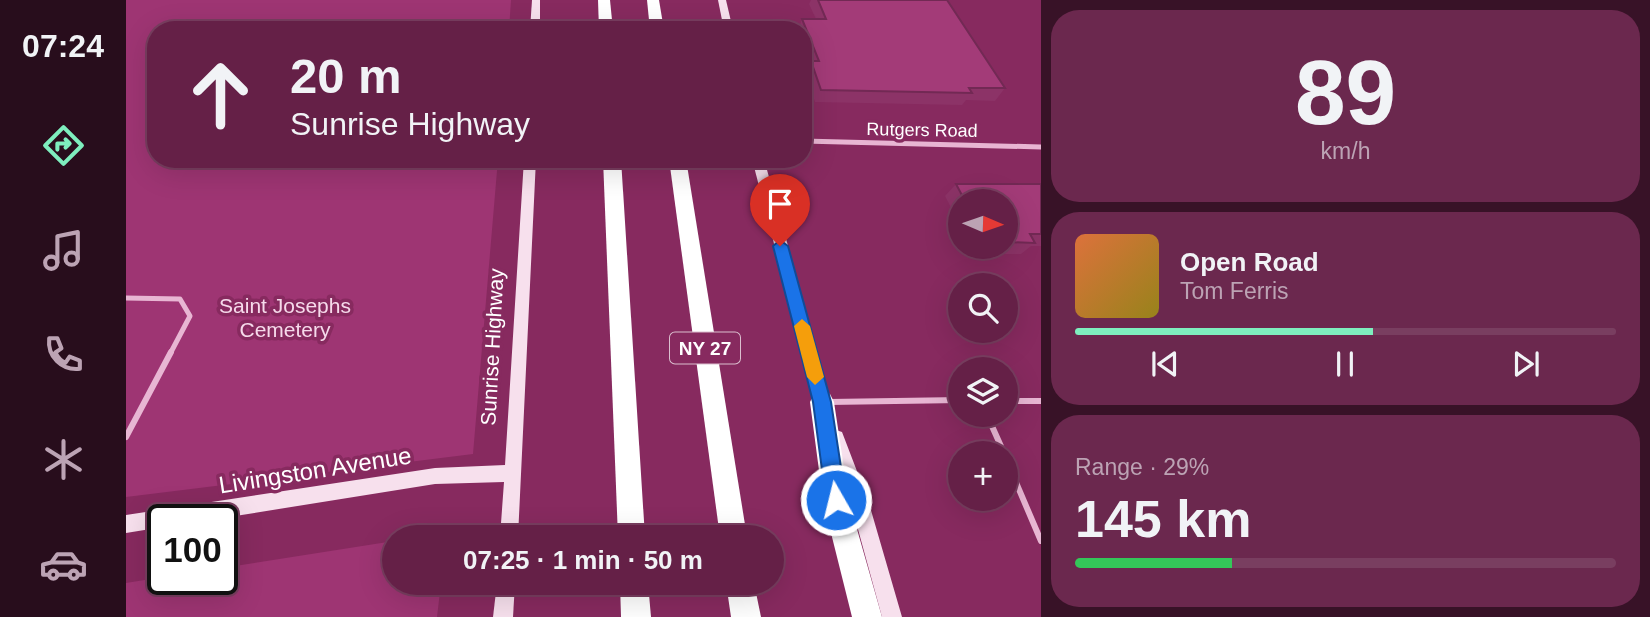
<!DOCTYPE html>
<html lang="en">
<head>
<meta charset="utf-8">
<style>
	body { margin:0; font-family:Arial,sans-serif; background:#6b284e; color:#f1f3f6; height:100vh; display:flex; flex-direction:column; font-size:26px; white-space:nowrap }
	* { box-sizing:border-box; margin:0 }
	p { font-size:23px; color:#bca3b4 }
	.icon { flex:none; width:38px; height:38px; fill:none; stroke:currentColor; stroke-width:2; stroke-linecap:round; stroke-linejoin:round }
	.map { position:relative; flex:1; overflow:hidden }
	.side { display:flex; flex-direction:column; gap:10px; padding:10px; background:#381227; width:609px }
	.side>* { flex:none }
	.top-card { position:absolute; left:21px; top:21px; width:665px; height:147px; border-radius:28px; box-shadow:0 7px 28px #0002,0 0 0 2px #793e60; background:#652047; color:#f1f3f6; overflow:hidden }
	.needle { width:46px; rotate:92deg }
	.controls { position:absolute; left:822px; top:189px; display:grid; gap:14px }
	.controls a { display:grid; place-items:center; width:70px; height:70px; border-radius:50%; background:#652047; box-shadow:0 7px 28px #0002,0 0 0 2px #793e60; font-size:35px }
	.speed { position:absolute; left:21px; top:504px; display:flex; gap:14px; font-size:35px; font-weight:700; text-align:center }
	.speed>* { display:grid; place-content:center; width:91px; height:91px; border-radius:50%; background:#652047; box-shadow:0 7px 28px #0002,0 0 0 2px #793e60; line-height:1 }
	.speed .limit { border:4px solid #111; border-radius:10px; background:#fff; color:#111 }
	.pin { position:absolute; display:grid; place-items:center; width:60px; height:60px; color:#fff; margin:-72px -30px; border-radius:50% 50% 50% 0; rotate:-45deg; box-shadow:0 0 7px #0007 }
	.pin .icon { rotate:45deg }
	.me { position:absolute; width:77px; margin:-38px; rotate:352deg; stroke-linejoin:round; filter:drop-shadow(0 0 5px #0008) }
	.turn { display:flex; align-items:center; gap:24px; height:147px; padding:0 28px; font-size:32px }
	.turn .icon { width:91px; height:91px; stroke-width:2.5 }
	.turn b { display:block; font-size:49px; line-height:60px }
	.big { font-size:52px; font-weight:700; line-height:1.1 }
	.side .card { flex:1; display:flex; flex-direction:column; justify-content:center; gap:10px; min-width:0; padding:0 24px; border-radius:28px; background:#6b284e }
	.side .dial { align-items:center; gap:0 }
	.dial b { font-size:91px; line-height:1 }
	.song { display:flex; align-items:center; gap:21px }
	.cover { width:84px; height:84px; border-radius:10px; background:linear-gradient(135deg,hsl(20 70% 55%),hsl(50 70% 35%)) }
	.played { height:7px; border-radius:4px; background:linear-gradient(90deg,#7eeebe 55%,#793e60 55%) }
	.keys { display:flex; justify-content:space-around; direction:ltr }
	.charge { height:10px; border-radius:5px; background:linear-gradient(90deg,#34c759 29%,#793e60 0) }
	.trip { position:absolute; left:256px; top:525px; width:402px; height:70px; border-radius:35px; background:#652047; box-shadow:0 7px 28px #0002,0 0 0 2px #793e60; font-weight:700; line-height:70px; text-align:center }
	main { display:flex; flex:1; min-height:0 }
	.dock { display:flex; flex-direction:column; width:126px; justify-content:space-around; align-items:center; background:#280d1c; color:#bca3b4 }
	.dock .icon { width:49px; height:49px }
	.dock .selected { color:#7eeebe }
	.dock b { font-size:32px; color:#f1f3f6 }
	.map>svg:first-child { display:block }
</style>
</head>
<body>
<main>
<nav class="dock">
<b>07:24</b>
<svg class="icon selected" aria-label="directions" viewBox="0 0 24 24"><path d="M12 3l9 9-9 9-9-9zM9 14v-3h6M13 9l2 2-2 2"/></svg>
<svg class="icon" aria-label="music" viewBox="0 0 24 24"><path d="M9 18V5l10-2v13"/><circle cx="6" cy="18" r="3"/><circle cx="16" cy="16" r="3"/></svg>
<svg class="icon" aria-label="phone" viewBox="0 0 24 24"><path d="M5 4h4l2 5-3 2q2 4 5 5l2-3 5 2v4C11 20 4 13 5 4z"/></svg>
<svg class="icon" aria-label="climate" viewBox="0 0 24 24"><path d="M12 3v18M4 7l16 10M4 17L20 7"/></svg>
<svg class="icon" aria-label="car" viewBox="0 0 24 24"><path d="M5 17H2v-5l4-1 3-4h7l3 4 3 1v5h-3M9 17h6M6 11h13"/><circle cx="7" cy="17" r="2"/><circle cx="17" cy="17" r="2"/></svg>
</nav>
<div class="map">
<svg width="915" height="617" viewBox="0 0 915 617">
	<rect width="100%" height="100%" fill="#872a5f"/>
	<g fill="#9e3573">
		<path d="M0 0H385L383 30H30V159H372L347 454 0 497Z"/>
		<path d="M268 541V583H315L311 617H0V583L37 577 96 579V568Z"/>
	</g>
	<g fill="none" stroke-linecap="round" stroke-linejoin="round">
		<path stroke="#e8b6d3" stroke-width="5" d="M0 298 54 299 64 316 44 354"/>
		<g stroke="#e8b6d3" stroke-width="6">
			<path d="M880 401H915"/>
			<path d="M703 402 835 400"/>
			<path d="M861 415 878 453"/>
			<path d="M0 437 45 352"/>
			<path d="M880 459 915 541"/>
		</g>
		<path stroke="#e8b6d3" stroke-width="5" d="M677 141 915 147"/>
		<g fill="#f7e0ed" fill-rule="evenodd">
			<path d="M406 0H414V30H404Z"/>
			<path d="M592 0H600L607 30H598Z"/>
			<path d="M398 159H410L392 537H374L378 482 309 484 84 520H37V527L0 533V515L309 468 379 465Z"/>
			<path d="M626 159H638L707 409 705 414 699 417 693 414 691 409Z"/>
			<path d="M710 430 716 432 742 500 776 617H756L724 500 702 438 704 432Z"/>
			<path d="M371 583H389L387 617H367Z"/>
		</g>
		<g fill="#fff" fill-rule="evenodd">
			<path d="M472 0H484L487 30H473Z"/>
			<path d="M521 0H533L538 30H524Z"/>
			<path d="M477 159H495L519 537H492Z"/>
			<path d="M543 159H560L621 537H594Z"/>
			<path d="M696 391 704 394 708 402 723 501 756 617H726L697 501 684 402 688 394Z"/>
			<path d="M494 583H522L525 617H495Z"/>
			<path d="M600 583H628L635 617H605Z"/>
		</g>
	</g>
	<g fill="#8c3367">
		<path d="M685 0H821L879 88 869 101 840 100 836 105 689 102 680 74 684 64 677 46V30H672L676 19H690L683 4Z"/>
		<path d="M830 184H915V246H905L895 254H848L845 247H880V201H835V227L819 196Z"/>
	</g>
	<g fill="#a33b78" stroke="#722954" stroke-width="2">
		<path d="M692 0H821L879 88H843L846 93 695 90 685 61H693L676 19H700Z"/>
		<path d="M830 184H915V234H904L909 243 880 242V201H839Z"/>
	</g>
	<path fill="#1a73e8" stroke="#114b97" stroke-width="2" d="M654 240 662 246 705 402 720 500 717 507 710 510 703 507 700 500 687 402 647 246Z"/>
	<path fill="#f59e0b" d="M676 319 684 326 698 377 689 385 681 377 668 326Z"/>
	<g text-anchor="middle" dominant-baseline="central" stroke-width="7" stroke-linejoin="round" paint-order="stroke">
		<g font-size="18" fill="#fff" stroke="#872a5f">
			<text transform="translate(796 130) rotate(1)">Rutgers Road</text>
		</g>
		<rect fill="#872a5f" stroke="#dbbfcf" stroke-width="2" x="544" y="332.5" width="70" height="31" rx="5"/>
		<g font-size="19" font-weight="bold" fill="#fff">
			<text x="579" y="348">NY 27</text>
		</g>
		<g font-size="21" fill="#f6daeb" stroke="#872a5f">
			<text x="159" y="305">Saint Josephs<tspan x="159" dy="24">Cemetery</tspan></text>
		</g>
		<g font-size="21" fill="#fff" stroke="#872a5f">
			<text transform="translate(366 347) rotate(-87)">Sunrise Highway</text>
		</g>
		<g font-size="24" fill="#fff" stroke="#872a5f">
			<text transform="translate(189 470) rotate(-9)">Livingston Avenue</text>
		</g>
	</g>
</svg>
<div class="controls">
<a><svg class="needle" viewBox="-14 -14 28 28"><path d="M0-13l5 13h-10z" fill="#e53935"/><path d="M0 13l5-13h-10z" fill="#bca3b4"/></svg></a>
<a><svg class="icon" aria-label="search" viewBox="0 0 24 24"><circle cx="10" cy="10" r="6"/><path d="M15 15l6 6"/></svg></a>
<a><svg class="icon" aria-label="layers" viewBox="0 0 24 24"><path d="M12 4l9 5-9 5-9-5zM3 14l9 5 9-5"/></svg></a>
<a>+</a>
</div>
<div class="speed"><div class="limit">100</div></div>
<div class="pin" style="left:654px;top:246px;background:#d93025"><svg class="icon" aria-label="arrive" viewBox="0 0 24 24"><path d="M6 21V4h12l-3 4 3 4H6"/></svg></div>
<svg class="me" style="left:710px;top:500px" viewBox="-20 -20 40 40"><circle r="17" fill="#1a73e8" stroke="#fff" stroke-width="3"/><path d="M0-11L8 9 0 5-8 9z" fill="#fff"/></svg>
<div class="trip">07:25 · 1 min · 50 m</div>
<div class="top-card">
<div class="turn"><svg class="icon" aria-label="ahead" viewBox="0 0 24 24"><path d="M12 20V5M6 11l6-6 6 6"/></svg><div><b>20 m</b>Sunrise Highway</div></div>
</div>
</div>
<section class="side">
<div class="card dial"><b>89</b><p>km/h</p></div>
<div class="card">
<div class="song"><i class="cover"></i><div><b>Open Road</b><p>Tom Ferris</p></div></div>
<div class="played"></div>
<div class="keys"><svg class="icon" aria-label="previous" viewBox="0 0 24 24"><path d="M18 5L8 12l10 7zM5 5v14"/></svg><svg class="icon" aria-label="pause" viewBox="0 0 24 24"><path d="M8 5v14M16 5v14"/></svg><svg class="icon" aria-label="next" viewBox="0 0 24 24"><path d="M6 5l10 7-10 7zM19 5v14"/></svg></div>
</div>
<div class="card"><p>Range · 29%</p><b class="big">145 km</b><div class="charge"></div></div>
</section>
</main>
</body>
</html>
